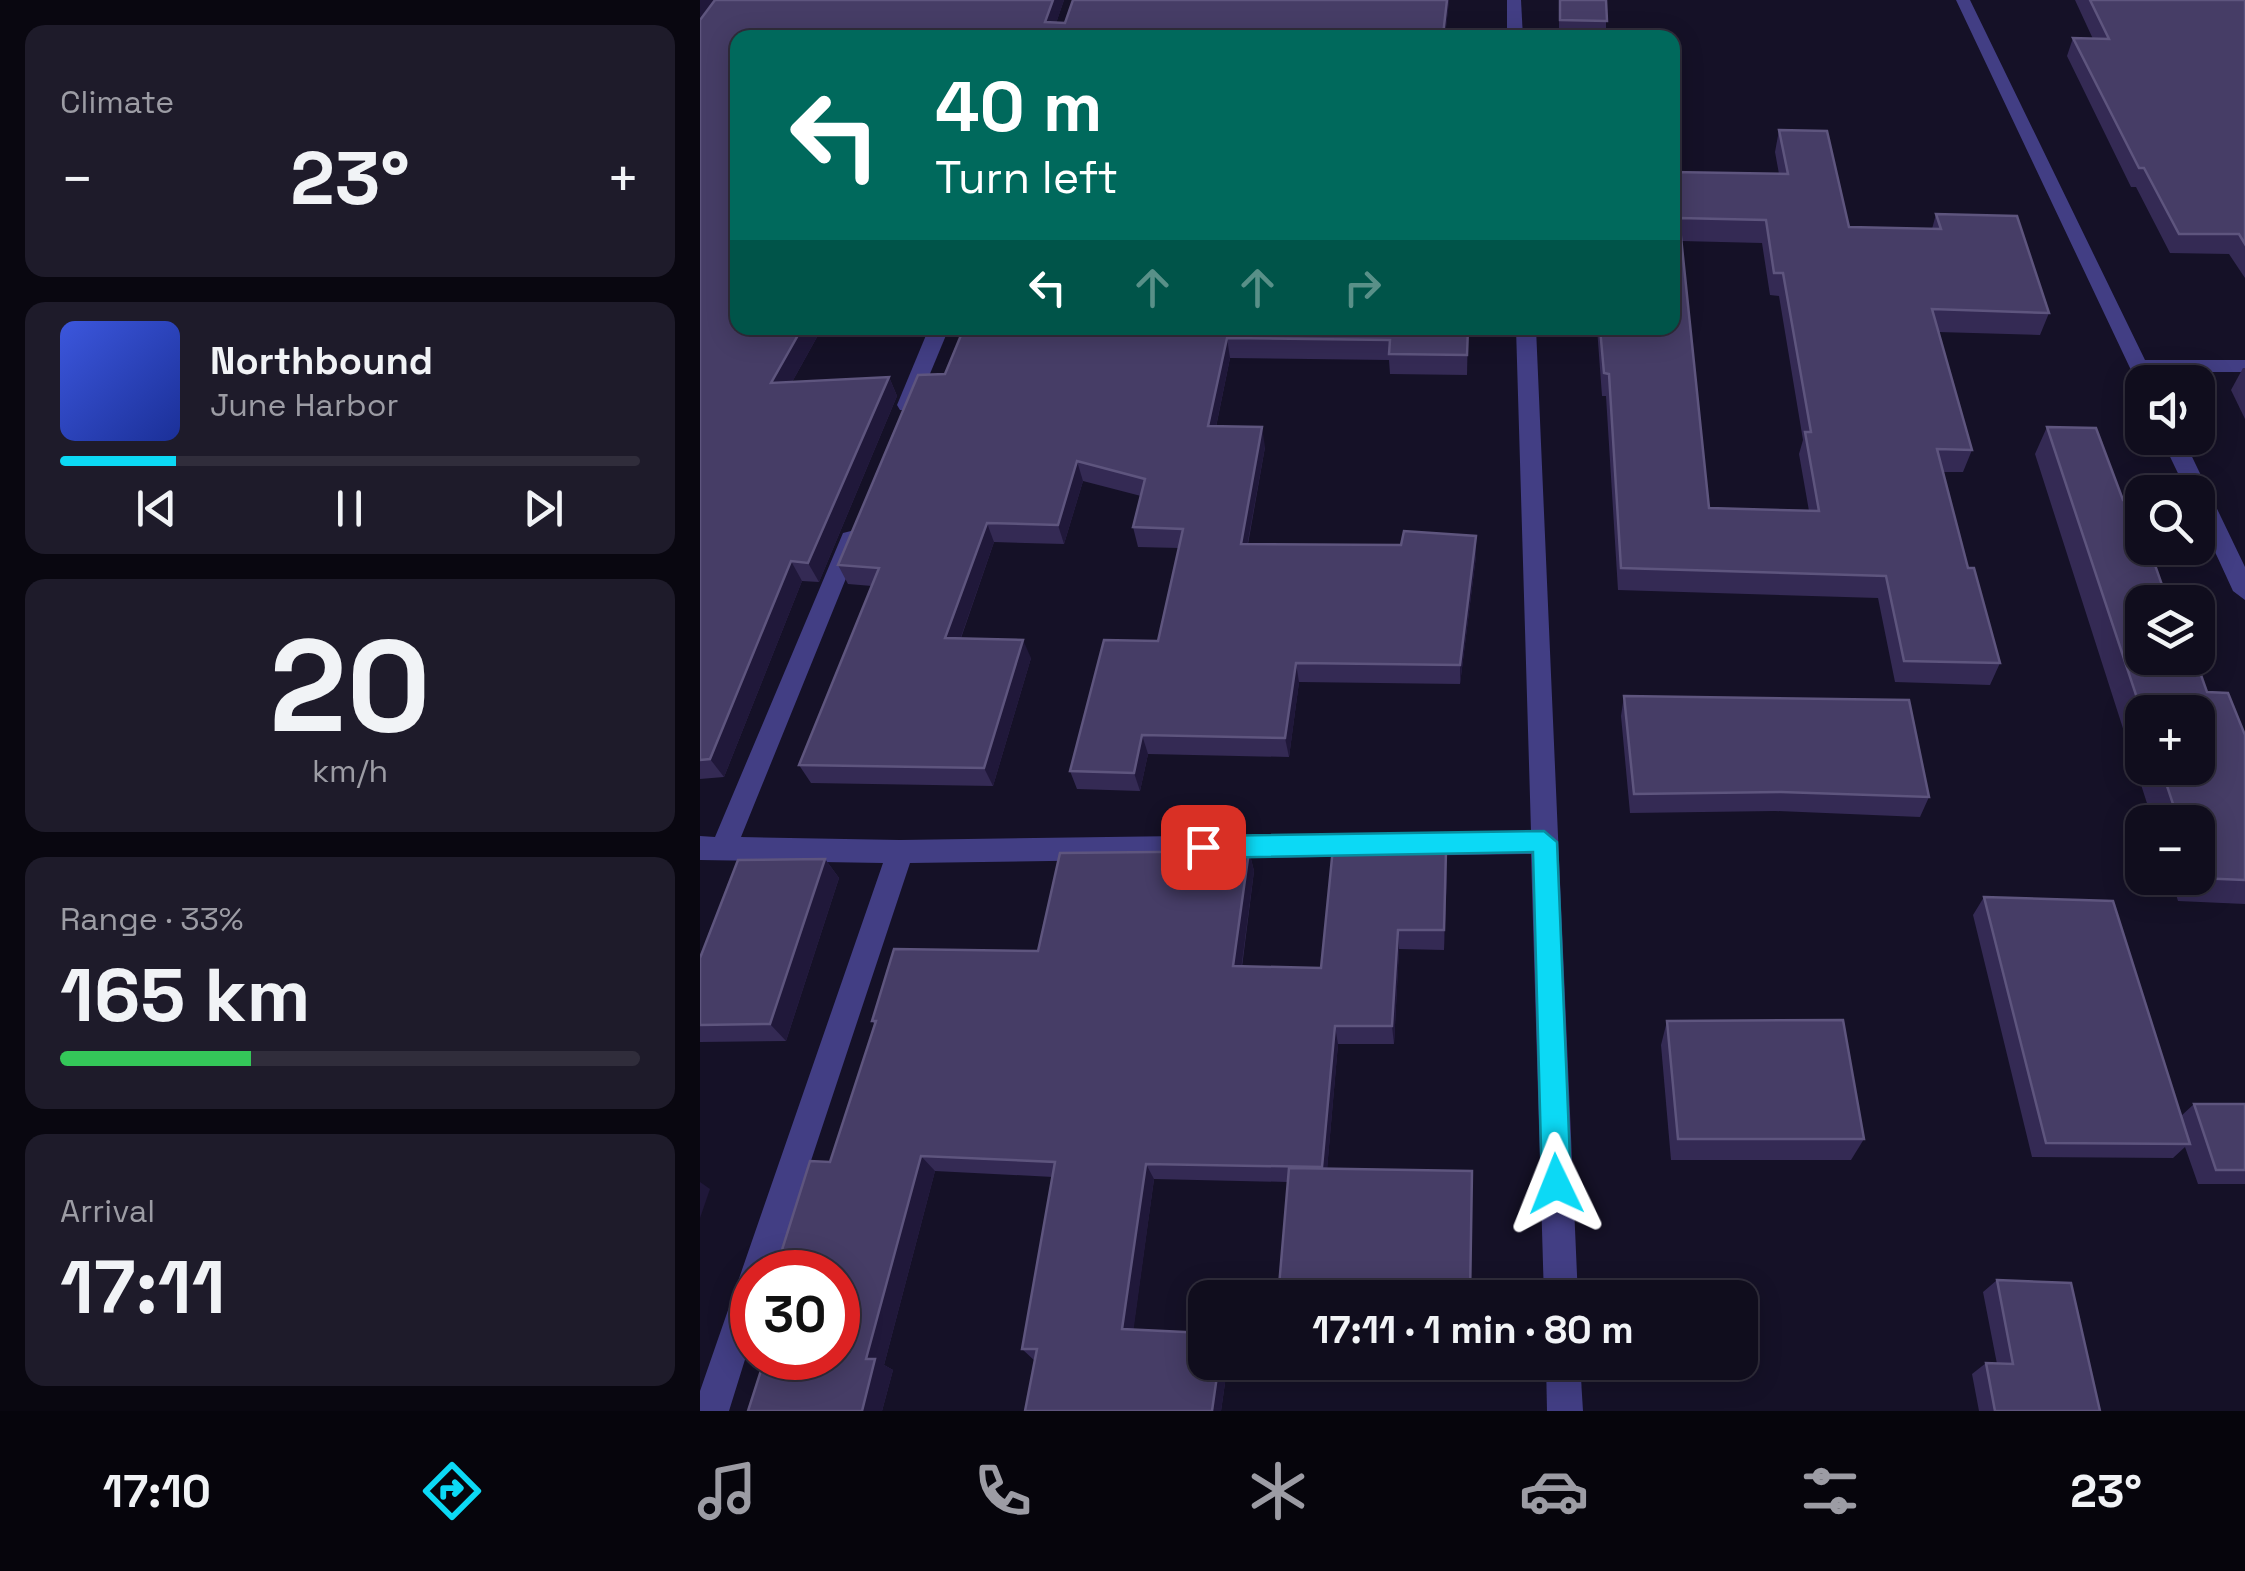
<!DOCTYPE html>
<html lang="en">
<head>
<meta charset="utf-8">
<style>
	body { margin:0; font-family:"Space Grotesk",sans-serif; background:#1e1b2a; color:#f1f3f6; height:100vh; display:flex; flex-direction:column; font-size:38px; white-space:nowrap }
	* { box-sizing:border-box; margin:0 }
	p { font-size:32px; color:#9c9ca4 }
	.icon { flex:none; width:55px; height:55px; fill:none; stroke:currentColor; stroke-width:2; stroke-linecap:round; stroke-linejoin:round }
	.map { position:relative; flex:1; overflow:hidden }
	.drawer { display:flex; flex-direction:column; gap:25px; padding:25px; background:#090710; width:700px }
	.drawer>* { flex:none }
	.guide { position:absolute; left:30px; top:30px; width:950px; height:305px; border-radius:20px; box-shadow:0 5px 25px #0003,0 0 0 2px #302d3b; background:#00695c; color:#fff; overflow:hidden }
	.tools { position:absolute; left:1425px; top:365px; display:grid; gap:20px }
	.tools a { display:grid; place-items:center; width:90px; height:90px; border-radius:20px; background:#100d1d; box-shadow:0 5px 25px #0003,0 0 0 2px #302d3b; font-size:50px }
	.speed { position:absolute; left:30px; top:1250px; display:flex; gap:20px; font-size:50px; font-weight:700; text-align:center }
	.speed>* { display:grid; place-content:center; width:130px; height:130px; border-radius:50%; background:#100d1d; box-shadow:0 5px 25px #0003,0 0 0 2px #302d3b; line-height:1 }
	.speed .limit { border:15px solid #d22; background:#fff; color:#111 }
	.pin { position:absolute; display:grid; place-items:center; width:85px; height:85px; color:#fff; margin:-42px; border-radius:20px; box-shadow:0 5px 15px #0006 }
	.me { position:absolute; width:110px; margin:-55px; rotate:358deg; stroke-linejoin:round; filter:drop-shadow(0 0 8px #0008) }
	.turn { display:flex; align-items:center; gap:35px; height:210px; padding:0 40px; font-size:45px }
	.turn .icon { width:130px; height:130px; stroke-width:2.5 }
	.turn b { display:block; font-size:70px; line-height:85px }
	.lanes { display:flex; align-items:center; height:95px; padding:0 40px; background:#0003; justify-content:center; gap:50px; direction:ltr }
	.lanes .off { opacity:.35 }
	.big { font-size:75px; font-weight:700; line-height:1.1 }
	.drawer .widget { flex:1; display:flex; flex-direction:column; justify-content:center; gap:15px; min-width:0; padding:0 35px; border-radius:20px; background:#1e1b2a }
	.drawer .dial { align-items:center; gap:0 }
	.dial b { font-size:130px; line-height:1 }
	.song { display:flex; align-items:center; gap:30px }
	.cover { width:120px; height:120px; border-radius:15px; background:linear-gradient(135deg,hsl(230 70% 55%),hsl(230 70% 35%)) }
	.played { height:10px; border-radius:5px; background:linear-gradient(90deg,#0cd9f5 20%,#302d3b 20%) }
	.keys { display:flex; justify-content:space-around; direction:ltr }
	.heat { display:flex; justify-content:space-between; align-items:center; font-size:55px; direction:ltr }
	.charge { height:15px; border-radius:8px; background:linear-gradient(90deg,#34c759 33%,#302d3b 0) }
	.trip { position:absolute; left:488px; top:1280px; width:570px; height:100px; border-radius:20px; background:#100d1d; box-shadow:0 5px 25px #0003,0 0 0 2px #302d3b; font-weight:700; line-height:100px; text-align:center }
	.menu { display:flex; height:160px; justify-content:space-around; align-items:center; background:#06050c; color:#9c9ca4 }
	.menu .icon { width:70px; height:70px }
	.menu .current { color:#0cd9f5 }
	.menu b { font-size:45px; color:#f1f3f6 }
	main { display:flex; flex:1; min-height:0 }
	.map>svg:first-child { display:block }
</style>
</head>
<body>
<main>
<section class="drawer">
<div class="widget"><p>Climate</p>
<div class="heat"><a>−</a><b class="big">23°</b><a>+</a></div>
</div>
<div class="widget">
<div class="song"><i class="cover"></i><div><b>Northbound</b><p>June Harbor</p></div></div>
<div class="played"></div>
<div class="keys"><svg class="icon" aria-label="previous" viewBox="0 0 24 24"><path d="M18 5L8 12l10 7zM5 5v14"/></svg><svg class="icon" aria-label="pause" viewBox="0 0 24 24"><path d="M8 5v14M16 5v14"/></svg><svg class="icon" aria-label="next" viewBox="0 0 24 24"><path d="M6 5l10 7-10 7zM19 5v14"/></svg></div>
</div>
<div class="widget dial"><b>20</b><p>km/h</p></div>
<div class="widget"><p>Range · 33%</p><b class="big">165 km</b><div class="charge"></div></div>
<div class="widget"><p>Arrival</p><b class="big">17:11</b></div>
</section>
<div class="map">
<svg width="1545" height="1411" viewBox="0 0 1545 1411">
	<rect width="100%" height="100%" fill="#151127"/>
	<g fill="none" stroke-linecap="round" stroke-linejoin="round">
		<g fill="#423e84" fill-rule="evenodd">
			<path d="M807 0H821L823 38H807Z"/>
			<path d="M1256 0H1270L1445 360H1545V372H1451L1456 382 1439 387Z"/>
			<path d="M229 328H249L217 405 214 410H200L197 405Z"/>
			<path d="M816 328H836L878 1298H844L831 854 210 863 74 1272H52V1337L29 1411H0V1391L183 863 0 860V836L15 837 143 533 151 531 162 539 41 837 200 840 831 831Z"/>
			<path d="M1461 438H1483L1545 567V600L1533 591 1498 515V492H1487Z"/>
			<path d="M846 1362H880L883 1411H847Z"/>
		</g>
	</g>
	<g fill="#342a54" fill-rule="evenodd">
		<path d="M15 0H364L356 23 749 0 745 36 38 38V328H122L92 382 189 377 197 396 119 582 102 581 24 777 0 779V20Z"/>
		<rect x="859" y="0" width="47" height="38"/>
		<path d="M1375 0H1545V278L1529 254 1470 253 1436 187H1431L1367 56 1373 38 1393 39Z"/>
		<path d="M1079 130 1149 227 1232 229 1236 214 1349 313 1340 335 1238 332 1272 450 1263 472H1243L1268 568 1300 663 1290 685 1195 682 1178 598 918 590 906 396H902L897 328H972V172L1079 174 1075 152ZM981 241 1062 243 1070 295 1079 296 1103 440 1099 454 1109 511 1009 508Z"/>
		<path d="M264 328H768L767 375 690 374 689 360 530 358 516 427 565 447 548 544 701 545 776 536V556L760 684 599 682 589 757 448 754 440 791 377 789 370 771 458 641 479 548 438 547 433 527 441 496 383 481 364 544 294 542 261 638 331 658 293 786 111 783 99 765 172 586 148 584 138 565 245 374Z"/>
		<path d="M1543 368H1545V419L1531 390Z"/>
		<path d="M1347 427 1423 500 1507 692 1545 735V904L1478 901 1471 878H1498V822H1453L1335 454ZM1442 712 1498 768H1442Z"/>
		<path d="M924 696 1229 797 1220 817 1075 811 930 813 921 716Z"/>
		<path d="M549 851 554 871 542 967 621 968 747 871 744 950 699 949 694 1044H638L627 1169 588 1182 454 1179 433 1330 528 1362 521 1411H325L335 1361 322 1349 353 1177 235 1171 184 1365 193 1370 182 1411H48L175 1025 172 1021 338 951Z"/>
		<path d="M125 859 139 878 86 1041 0 1042V958Z"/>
		<path d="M1284 897 1481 1116 1494 1104H1545V1184H1498L1485 1147 1473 1158 1332 1157 1273 915Z"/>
		<path d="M967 1021 1164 1139 1151 1160H971L961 1045Z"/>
		<path d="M1297 1280 1400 1411H1279L1272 1374 1286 1363 1297 1364 1283 1292Z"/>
	</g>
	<g fill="#20183a">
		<path d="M0 0H15L0 18Z"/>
		<path d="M353 0H364L351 38 345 22Z"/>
		<path d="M747 0H749L745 38H743Z"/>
		<path d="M102 328H122L81 402 71 383Z"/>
		<path d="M527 338 530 358 512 446 508 426Z"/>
		<path d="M189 377 197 396 119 582 108 563Z"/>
		<path d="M562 427 565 447 544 563 541 544Z"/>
		<path d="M377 461 383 481 364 544 358 525Z"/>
		<path d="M287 523 294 542 254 657 245 638Z"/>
		<path d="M776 536V556L760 684V665Z"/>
		<path d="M91 561 102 581 24 777 10 759Z"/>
		<path d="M323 640 331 658 293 786 284 768Z"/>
		<path d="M596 663 599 682 589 757 585 738Z"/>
		<path d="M442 735 448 754 440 791 434 773Z"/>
		<path d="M746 850 747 871 744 950V930Z"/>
		<path d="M549 851 554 871 539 985 533 966Z"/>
		<path d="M125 859 139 878 86 1041 70 1024Z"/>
		<path d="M698 930 699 949 694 1044 692 1026Z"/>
		<path d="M635 1026 638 1044 626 1182 622 1167Z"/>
		<path d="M221 1156 235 1171 184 1365 193 1370 182 1411H162L166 1359Z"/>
		<path d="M446 1164 454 1179 432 1341 422 1329Z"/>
		<path d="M0 1182 10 1189 0 1218Z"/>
		<path d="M519 1362H528L521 1411H512Z"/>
	</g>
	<g fill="#463d66" stroke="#5e557e" stroke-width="2.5" fill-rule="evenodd">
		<path d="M15 0H353L345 22 365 23 373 0H747L743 35 776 36V38H38V328H102L71 383 189 377 108 563 91 561 10 759 0 760V20Z"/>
		<path d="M860 0H906L907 21 860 20Z"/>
		<path d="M1390 0H1545V244L1539 234H1479L1444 168H1439L1373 38 1409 39Z"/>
		<path d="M1079 130 1127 131 1149 227 1241 229 1236 214 1317 216 1349 313 1232 309 1272 450 1237 449 1268 568H1274L1300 663 1204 661 1186 576 921 568 909 374 904 373 900 328H972V172L1088 174ZM979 218 1066 220 1074 273H1083L1111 432H1105L1119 511 1009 508Z"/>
		<path d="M264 328H768L767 355 689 354 690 340 527 338 508 426 562 427 541 544 701 545 704 531 776 536 760 665 596 663 585 738 442 735 434 773 370 771 404 640 458 641 483 529 433 527 445 479 377 461 358 525 287 523 245 638 323 640 284 768 99 765 179 568 138 565 218 375 245 374Z"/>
		<path d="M1347 427 1396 428 1423 500H1432L1442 529V548H1449L1468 602H1442V658H1495L1507 692 1528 693 1545 735V880L1497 878 1498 822H1479L1461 768H1498V712L1442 713Z"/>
		<path d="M924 696 1209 700 1229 797 1081 792 934 794Z"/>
		<path d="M633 848 746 850 744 930H698L692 1026H635L622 1167 446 1164 422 1329 505 1333V1362H519L512 1411H325L337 1349H322L355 1162 221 1156 166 1359H175L162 1411H48L65 1358H138V1272H75L110 1161 130 1162 176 1021H172L194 949 338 951 360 853 549 851 533 966 621 968Z"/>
		<path d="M125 859 70 1024 0 1025V958L38 860Z"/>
		<path d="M1284 897 1413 901 1490 1144 1346 1143Z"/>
		<path d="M1143 1020 1164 1139H978L967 1021Z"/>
		<path d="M1494 1104H1545V1170H1516Z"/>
		<path d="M589 1168 772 1171 770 1298H578Z"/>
		<path d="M1297 1280 1371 1283 1400 1411H1295L1286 1363 1313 1364Z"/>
	</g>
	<path fill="#0cd9f5" stroke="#088d9f" stroke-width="2.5" d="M844 831 857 842 871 1184 867 1194 856 1198 846 1194 842 1184 833 852 503 858 491 847 503 836Z"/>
</svg>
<div class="tools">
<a><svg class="icon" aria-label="sound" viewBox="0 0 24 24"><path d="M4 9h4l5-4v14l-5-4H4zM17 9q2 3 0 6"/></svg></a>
<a><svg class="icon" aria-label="search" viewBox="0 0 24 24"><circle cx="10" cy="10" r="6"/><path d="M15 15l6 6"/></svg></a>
<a><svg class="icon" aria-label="layers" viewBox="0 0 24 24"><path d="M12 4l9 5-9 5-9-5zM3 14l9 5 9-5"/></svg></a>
<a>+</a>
<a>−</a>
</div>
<div class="speed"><div class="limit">30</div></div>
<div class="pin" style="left:503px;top:847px;background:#d93025"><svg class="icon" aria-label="arrive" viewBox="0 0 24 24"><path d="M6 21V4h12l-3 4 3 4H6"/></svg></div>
<svg class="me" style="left:856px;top:1184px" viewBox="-20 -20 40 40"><path d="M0-17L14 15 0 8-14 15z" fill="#0cd9f5" stroke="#fff" stroke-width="4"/></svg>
<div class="trip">17:11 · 1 min · 80 m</div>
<div class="guide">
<div class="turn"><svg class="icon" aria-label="left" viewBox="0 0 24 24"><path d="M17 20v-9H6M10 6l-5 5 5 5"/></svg><div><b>40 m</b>Turn left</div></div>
<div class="lanes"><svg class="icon" aria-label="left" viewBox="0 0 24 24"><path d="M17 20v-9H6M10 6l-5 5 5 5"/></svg><svg class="icon off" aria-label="ahead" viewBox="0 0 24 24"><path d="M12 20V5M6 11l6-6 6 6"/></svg><svg class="icon off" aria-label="ahead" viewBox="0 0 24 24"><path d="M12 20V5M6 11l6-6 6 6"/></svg><svg class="icon off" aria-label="right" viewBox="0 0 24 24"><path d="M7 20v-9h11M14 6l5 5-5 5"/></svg></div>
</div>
</div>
</main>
<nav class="menu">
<b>17:10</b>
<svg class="icon current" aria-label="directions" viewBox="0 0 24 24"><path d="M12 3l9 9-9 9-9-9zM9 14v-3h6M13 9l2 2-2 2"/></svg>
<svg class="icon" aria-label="music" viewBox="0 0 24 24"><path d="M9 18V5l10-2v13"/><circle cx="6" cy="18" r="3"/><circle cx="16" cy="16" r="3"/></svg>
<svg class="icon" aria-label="phone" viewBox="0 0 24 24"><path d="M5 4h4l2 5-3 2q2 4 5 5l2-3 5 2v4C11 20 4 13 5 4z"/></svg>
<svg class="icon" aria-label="climate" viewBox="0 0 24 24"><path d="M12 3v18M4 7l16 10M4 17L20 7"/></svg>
<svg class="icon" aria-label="car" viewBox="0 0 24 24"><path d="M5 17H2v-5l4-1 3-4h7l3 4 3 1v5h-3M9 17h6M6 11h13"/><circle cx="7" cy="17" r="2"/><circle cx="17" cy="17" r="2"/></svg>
<svg class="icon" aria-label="filters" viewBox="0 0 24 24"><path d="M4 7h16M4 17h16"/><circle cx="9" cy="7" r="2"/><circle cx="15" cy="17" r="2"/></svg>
<b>23°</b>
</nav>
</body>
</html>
